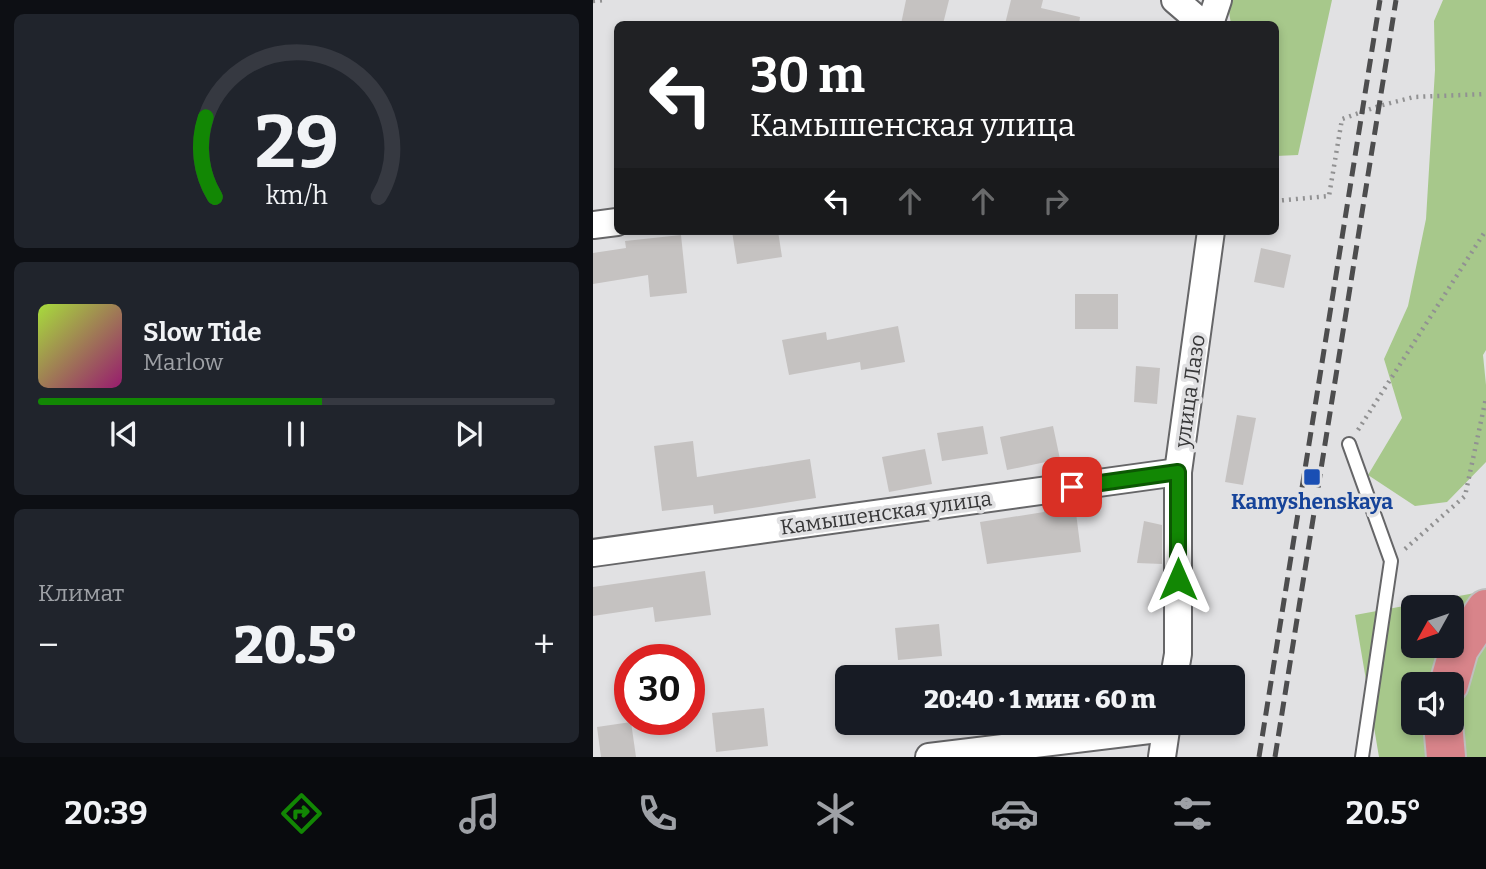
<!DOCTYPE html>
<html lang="ru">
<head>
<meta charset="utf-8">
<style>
	body { margin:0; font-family:Bitter,serif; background:#20242c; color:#f1f3f6; height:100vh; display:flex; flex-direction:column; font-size:26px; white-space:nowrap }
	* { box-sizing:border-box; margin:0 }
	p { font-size:23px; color:#9ea1a6 }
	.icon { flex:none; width:38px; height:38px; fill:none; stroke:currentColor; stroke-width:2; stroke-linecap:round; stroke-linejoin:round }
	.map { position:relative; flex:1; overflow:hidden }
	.side { display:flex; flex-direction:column; gap:14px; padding:14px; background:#0d0f14; width:593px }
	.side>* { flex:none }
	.hud { position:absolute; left:21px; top:21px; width:665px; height:214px; border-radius:10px; box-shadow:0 4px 10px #0003; background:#202124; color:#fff; overflow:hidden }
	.needle { width:46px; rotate:230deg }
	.fabs { position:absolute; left:808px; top:595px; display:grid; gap:14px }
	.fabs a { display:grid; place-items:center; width:63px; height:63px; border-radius:10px; background:#171b24; box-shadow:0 4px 10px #0003; font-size:35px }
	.speed { position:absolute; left:21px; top:644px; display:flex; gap:14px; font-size:35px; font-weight:700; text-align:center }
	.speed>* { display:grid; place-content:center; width:91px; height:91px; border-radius:50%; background:#171b24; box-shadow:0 4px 10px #0003; line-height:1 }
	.speed .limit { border:10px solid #d22; background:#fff; color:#111 }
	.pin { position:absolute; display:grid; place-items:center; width:60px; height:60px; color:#fff; margin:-30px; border-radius:14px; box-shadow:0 4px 10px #0006 }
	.me { position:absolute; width:77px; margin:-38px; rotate:0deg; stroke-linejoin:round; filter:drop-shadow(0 0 5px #0008) }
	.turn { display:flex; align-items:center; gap:24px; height:147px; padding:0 21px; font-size:32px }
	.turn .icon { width:91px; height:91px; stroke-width:2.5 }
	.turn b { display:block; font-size:49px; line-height:60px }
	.lanes { display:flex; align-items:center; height:66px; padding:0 21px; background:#0003; justify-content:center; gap:35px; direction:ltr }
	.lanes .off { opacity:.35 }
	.big { font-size:52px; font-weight:800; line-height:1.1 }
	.side .widget { flex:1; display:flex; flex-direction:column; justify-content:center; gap:10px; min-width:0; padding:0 24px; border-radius:10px; background:#20242c }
	.side .dial { align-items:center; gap:0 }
	.dial svg { height:182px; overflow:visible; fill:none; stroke:#363941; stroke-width:7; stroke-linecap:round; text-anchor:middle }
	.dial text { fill:#f1f3f6; stroke:none }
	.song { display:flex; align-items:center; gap:21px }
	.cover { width:84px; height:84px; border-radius:10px; background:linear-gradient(135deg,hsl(80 70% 55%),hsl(320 70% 35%)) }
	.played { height:7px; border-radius:4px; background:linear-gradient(90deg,#128704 55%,#363941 55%) }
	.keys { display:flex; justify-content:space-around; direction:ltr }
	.heat { display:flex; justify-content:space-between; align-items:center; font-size:38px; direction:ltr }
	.trip { position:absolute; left:242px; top:665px; width:410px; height:70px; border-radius:10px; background:#171b24; box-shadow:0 4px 10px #0003; font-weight:800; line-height:70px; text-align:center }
	.dock { display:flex; height:112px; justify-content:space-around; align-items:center; background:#090b0e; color:#9ea1a6 }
	.dock .icon { width:49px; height:49px }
	.dock .selected { color:#128704 }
	.dock b { font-size:32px; color:#f1f3f6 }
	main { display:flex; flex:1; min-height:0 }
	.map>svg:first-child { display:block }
</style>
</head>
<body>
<main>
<section class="side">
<div class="widget dial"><svg viewBox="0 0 100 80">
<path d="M14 69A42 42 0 1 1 86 69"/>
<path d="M14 69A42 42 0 0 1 10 34" stroke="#128704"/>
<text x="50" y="56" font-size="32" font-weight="700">29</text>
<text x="50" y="72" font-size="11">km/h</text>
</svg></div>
<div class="widget">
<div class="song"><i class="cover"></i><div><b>Slow Tide</b><p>Marlow</p></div></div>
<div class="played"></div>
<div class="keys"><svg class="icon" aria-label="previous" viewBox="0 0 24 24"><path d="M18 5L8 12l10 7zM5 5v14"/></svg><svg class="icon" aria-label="pause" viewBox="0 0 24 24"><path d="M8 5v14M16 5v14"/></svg><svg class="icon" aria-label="next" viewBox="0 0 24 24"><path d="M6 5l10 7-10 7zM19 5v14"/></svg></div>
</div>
<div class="widget"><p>Климат</p>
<div class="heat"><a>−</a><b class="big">20.5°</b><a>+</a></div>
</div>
</section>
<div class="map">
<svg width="893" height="757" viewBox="0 0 893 757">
	<rect width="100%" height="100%" fill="#e1e1e3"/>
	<g fill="#a7c88b" fill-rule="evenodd">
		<path d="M634 0H739L705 155 683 156 682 24H638Z"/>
		<path d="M850 0H893V350L890 355 893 385V462L854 502 822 506 775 475 809 418 791 359 815 306 833 219 842 70 841 21Z"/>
		<path d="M893 591V757H786L762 615ZM821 607H859V646H821ZM821 684H859V723H821Z"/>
	</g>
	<g fill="#c5c2c1">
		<path d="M313 0H356L350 24H308Z"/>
		<path d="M418 0H450L448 8 487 17 486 24H412Z"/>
		<path d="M139 231H185L189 257 144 264Z"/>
		<path d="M88 235 94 293 57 297 55 275 0 284V253L33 248 32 241Z"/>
		<path d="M668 248 698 255 691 288 661 282Z"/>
		<rect x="482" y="294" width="43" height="35"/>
		<path d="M305 326 312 362 268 370 267 362 196 375 189 340 233 332 234 340Z"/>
		<path d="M543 366 567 368 564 404 541 402Z"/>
		<path d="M644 415 663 418 650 485 632 482Z"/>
		<path d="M390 426 395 454 349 461 344 433Z"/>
		<path d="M460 426 467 459 414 470 407 437Z"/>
		<path d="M100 441 104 477 217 459 223 498 121 514 120 505 69 511 61 446Z"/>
		<path d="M332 449 339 484 296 492 289 457Z"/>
		<path d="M482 505 488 552 394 564 387 522 451 512V509Z"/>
		<path d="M551 521 569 525V564L544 563Z"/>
		<path d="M112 571 118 615 62 622 60 607 0 616V587Z"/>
		<path d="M346 624 349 656 305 660 302 628Z"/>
		<path d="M171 708 175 746 123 752 119 713Z"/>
		<path d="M38 722 43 757H8L4 727Z"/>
	</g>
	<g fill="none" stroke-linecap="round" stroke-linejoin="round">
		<defs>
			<path id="service" d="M756 444 798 561 769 757"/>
			<g id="minor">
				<path d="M582 0 610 24"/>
				<path d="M617 24 625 0"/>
				<path d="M0 225 24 222"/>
				<path d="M0 553 585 472"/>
				<path d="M581 677 585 654V472L618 231"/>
				<path d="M336 757 573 728"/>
				<path d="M569 757 574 723"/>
			</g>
			<g id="trunk">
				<path d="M856 684 866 649 893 609"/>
				<path d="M850 723 853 757"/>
			</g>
		</defs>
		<use href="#service" stroke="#666668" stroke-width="16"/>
		<use href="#minor" stroke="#666668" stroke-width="30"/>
		<use href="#trunk" stroke="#bfbfbf" stroke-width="42"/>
		<g stroke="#919192" stroke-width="4.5" stroke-dasharray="2 5" stroke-linecap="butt">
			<path d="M0 1 12 0"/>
			<path d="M682 201 736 196 749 119 786 106 821 97 893 94"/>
			<path d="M765 430 893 230"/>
			<path d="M812 549 872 496 893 398"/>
		</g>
		<use href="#service" stroke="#fff" stroke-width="12"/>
		<use href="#minor" stroke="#fff" stroke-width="26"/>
		<use href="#trunk" stroke="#d8848a" stroke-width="38"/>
		<g stroke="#4d4d4e" stroke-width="5" stroke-dasharray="14 7" stroke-linecap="butt">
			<path d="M666 757 787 0"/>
			<path d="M682 757 803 0"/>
		</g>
	</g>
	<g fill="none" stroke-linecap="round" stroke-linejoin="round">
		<defs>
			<path id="route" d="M479 487 585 472V579"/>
		</defs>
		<use href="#route" stroke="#0c5803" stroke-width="18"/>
		<use href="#route" stroke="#128704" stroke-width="12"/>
	</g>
	<rect fill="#1a4fb4" stroke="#e1e1e3" stroke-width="2.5" x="710" y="468" width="18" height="18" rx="3.5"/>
	<g text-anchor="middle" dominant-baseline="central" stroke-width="7" stroke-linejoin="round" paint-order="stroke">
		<g font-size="21" fill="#373738" stroke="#e1e1e3">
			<text transform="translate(597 391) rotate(-82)">улица Лазо</text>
			<text transform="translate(293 513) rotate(-8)">Камышенская улица</text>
		</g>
		<g font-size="21" font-weight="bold" fill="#164399" stroke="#e1e1e3">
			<text x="719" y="502">Kamyshenskaya</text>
		</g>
	</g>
</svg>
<div class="fabs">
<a><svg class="needle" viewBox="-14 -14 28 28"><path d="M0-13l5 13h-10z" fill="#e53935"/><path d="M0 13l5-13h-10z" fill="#9ea1a6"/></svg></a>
<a><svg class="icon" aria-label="sound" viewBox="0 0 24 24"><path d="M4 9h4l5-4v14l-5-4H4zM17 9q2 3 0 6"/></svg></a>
</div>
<div class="speed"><div class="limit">30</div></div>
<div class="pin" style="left:479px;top:487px;background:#d93025"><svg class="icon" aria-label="arrive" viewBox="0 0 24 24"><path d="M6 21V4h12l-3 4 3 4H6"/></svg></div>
<svg class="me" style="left:585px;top:579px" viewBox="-20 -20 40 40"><path d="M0-17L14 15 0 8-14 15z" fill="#128704" stroke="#fff" stroke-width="4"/></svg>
<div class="trip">20:40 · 1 мин · 60 m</div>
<div class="hud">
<div class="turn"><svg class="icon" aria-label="left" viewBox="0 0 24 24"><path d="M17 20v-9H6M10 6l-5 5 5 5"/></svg><div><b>30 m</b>Камышенская улица</div></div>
<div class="lanes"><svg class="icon" aria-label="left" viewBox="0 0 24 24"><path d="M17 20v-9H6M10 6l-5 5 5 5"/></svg><svg class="icon off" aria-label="ahead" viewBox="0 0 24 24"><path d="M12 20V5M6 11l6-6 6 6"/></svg><svg class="icon off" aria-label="ahead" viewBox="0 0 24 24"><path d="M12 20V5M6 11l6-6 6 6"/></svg><svg class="icon off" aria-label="right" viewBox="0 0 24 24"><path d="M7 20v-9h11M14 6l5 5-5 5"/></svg></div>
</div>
</div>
</main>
<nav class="dock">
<b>20:39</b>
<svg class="icon selected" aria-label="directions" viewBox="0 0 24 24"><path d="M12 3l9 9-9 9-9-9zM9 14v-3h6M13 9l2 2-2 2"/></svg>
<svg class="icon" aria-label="music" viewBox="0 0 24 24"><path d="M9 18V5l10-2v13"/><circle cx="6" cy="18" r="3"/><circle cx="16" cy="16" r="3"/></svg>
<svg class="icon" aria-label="phone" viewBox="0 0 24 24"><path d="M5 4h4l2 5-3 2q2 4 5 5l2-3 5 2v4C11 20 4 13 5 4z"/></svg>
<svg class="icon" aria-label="climate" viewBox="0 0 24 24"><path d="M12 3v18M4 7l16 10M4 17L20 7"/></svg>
<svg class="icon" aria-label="car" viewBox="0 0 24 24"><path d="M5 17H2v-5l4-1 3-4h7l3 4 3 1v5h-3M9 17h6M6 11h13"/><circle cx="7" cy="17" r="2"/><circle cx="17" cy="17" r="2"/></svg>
<svg class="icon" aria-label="filters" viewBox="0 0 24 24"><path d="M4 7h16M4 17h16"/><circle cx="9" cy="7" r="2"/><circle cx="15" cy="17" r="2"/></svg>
<b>20.5°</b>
</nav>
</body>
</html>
